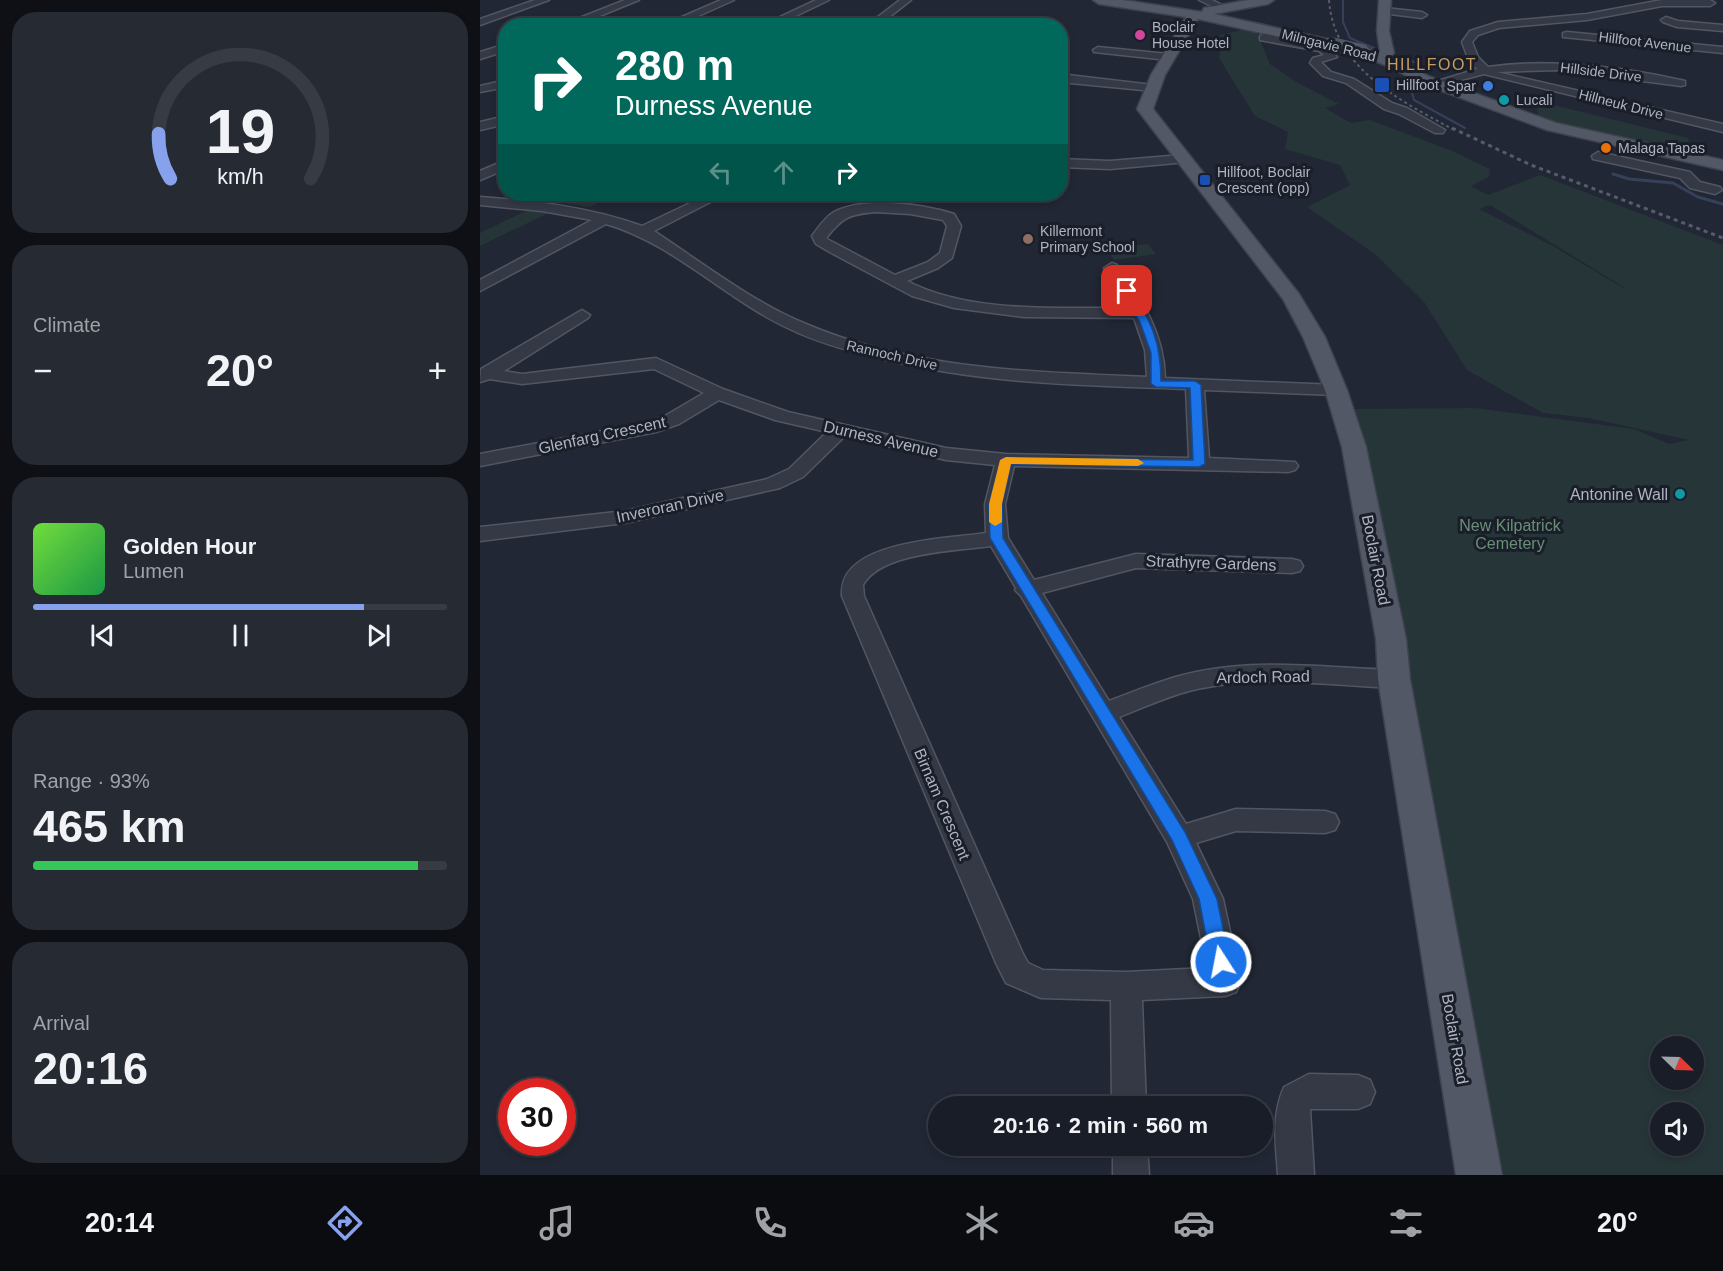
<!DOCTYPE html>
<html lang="en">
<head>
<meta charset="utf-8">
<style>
	body { margin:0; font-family:Helvetica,sans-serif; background:#262a33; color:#f1f3f6; height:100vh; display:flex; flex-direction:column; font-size:22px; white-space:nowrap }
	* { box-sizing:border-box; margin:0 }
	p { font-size:20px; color:#9fa2a7 }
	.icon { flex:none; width:33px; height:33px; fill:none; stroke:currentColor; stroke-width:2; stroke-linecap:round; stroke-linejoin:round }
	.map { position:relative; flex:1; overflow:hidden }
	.sheet { display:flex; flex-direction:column; gap:12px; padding:12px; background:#0e1015; width:480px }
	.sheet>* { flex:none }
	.guide { position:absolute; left:18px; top:18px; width:570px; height:183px; border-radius:24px; box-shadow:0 3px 9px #0003,0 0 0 2px #373b44; background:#00695c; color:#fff; overflow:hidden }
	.needle { width:39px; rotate:113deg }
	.fabs { position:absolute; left:1170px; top:1036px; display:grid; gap:12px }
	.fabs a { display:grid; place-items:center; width:54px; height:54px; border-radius:50%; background:#191d27; box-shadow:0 3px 9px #0003,0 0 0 2px #373b44; font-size:30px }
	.speed { position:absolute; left:18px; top:1078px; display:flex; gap:12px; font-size:30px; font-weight:700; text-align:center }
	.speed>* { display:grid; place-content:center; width:78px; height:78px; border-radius:50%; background:#191d27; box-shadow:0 3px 9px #0003,0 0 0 2px #373b44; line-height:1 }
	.speed .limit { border:9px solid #d22; background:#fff; color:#111 }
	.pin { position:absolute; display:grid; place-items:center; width:51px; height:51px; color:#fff; margin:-26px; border-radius:12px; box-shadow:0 3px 9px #0006 }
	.me { position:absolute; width:66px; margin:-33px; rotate:349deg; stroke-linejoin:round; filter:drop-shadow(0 0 4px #0008) }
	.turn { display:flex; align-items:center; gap:21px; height:126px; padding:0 18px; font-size:27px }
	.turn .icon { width:78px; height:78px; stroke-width:2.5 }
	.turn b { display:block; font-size:42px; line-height:51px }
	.lanes { display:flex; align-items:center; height:57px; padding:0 18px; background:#0003; justify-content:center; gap:30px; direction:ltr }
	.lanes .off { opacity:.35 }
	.big { font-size:45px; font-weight:700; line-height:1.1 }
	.sheet .card { flex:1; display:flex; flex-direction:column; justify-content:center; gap:9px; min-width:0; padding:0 21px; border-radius:24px; background:#262a33 }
	.sheet .dial { align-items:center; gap:0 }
	.dial svg { height:156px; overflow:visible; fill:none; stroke:#373b44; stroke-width:7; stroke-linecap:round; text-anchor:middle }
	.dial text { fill:#f1f3f6; stroke:none }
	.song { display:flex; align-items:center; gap:18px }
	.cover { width:72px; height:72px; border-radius:9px; background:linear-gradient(135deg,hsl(100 70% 55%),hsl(140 70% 35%)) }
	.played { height:6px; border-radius:3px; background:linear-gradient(90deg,#88a1ed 80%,#373b44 80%) }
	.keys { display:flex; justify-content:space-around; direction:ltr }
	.heat { display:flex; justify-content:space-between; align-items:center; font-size:33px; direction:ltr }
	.charge { height:9px; border-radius:4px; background:linear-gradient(90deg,#34c759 93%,#373b44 0) }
	.trip { position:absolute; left:448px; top:1096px; width:345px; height:60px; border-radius:30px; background:#191d27; box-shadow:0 3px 9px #0003,0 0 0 2px #373b44; font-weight:700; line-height:60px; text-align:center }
	.menu { display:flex; height:96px; justify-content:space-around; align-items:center; background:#0a0c10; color:#9fa2a7 }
	.menu .icon { width:42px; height:42px }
	.menu .on { color:#88a1ed }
	.menu b { font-size:27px; color:#f1f3f6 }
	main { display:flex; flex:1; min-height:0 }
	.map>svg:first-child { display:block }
</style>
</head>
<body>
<main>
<section class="sheet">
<div class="card dial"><svg viewBox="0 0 100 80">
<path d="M14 69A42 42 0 1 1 86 69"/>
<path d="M14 69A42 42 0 0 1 8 46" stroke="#88a1ed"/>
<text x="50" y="56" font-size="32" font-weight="700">19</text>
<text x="50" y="72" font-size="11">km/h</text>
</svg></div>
<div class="card"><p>Climate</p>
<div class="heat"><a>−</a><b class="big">20°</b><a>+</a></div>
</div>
<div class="card">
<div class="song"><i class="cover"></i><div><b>Golden Hour</b><p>Lumen</p></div></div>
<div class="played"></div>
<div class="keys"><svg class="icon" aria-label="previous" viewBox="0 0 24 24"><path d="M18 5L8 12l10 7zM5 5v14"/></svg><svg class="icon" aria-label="pause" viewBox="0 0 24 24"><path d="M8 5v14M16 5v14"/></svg><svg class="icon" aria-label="next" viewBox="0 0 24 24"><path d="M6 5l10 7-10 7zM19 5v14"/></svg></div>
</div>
<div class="card"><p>Range · 93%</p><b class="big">465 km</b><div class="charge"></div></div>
<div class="card"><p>Arrival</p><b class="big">20:16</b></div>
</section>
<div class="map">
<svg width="1243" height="1175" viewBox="0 0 1243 1175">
	<rect width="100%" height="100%" fill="#212734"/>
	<g fill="#263538" fill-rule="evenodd">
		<path d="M766 29 777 33 790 64 818 83 859 104 845 108 871 123 890 120 970 150 1010 169 1009 177 991 186 1008 195 1060 175 1243 245V1175H1009L980 1007 927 648 873 409 995 408 1154 429 1189 444 1209 440 1108 418 1063 413 987 370 944 302 896 255 827 207 870 185 860 165 805 149 808 132 775 116 739 58 742 41 731 37ZM1010 205 1145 288V289L1073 246 999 209ZM1180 1047H1214V1080H1180ZM1180 1113H1214V1146H1180Z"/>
		<path d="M1041 97 1208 138 1211 146 1196 150 1101 130 1058 116 1057 108 1038 100Z"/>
		<path d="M87 194H136L110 207 76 202Z"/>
		<path d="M54 207 75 210 0 246V233Z"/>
		<path d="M668 244 676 254 634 260 627 249Z"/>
	</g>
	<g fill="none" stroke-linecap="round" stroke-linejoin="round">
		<g stroke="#36405a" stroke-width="2">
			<path d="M863 0V22L870 38 894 48"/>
			<path d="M918 56 939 64 943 69 940 72"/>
			<path d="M933 81 931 89 934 100 985 128"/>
		</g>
		<path stroke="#36405a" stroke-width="3" d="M1133 174 1149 179 1193 183 1218 197 1243 204"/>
		<defs>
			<g id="minor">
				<path d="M55 0H69L0 25V19Z"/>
				<path d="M145 0H159L95 26H79Z"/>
				<path d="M241 0H254L196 26H181Z"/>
				<path d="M336 0H349L295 26H281Z"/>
				<path d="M420 0H431L398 26H386Z"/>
				<path d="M719 0H732L748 8 740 10Z"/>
				<path d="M1182 0H1230L1235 3 1230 6H1182L1107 20 1019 28 998 35 992 42 998 57 1008 67C1068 58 1146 67 1205 81V85L1201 86 1078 70 1017 72 1243 124V132L1004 74 954 87 948 84 997 69 988 58 982 42 990 31 1018 22 1107 14Z"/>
				<path d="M905 8 942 12 947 15 942 18 902 13 900 11Z"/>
				<path d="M1186 17 1198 21 1243 25V31L1197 27 1183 22 1181 20Z"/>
				<path d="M795 28 800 31 793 36 838 44 847 47 857 57 841 62 851 72 874 79 912 103 927 108 965 130 963 133H955L919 114 904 109 866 83 843 76 830 63 833 58 844 55 839 51 780 40V36Z"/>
				<path d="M1087 32 1243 47V53L1083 37V33Z"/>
				<path d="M26 44V51L0 59V52Z"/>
				<path d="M618 47 688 54 693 57 688 60 614 52 613 50Z"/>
				<path d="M588 75 673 85 679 88 673 91 580 82V76Z"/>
				<path d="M26 80V87L0 92V86Z"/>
				<path d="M26 116V124L0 130V122Z"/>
				<path d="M1118 152 1210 172 1220 182 1240 187 1242 190 1235 194 1210 188 1200 178 1113 159 1112 156Z"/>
				<path d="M702 155 707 156 708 159 707 162 630 169 580 167V159L630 161Z"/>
				<path d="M26 160V169L0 180V171Z"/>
				<path d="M229 194H246L174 231C221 262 274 303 326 324 434 370 552 372 667 377L665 350 654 318 544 317 474 308 432 296 346 250 336 244 332 236C338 228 345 217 354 212 384 196 443 204 474 214L481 226 472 258 458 268 427 281C491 314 579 307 649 308L624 268 632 263 637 265C662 300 684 333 685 378L856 385 862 386 865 390 862 394 856 395 724 390 729 458 815 462 818 466 815 470 808 472 534 466 525 504 528 538 554 580 656 554 812 559 820 561 823 566 820 571 812 573 656 568 562 593 629 701C658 690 686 678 716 672 780 658 849 668 914 670L923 673 926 679 923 685 914 688C849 685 781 675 717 689 690 695 665 707 639 717L706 824 756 809 845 811 855 814 859 822 855 830 845 833 756 831 716 843 743 899 761 982 756 992 745 996 662 1000 666 1107H632L631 1000 561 998 526 983 516 963 362 596C357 540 468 539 506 533L505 504 515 465 466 460 365 436 323 477 300 488 145 523 0 541V527L145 511 287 479 309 469 347 432 295 420 239 400 199 424 176 432 0 466V454L165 423 185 416 224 393 174 369 42 384 10 379 0 382 1 369 102 310 110 315 108 318 24 371 42 374 176 358 243 389 308 412 466 448 526 454 709 458 706 389C601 385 501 384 398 358 369 351 339 343 312 330 247 301 195 244 126 224L0 291V280L112 220 62 211 0 205V197C56 201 110 207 162 226ZM396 212 430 214 463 220 467 226 460 253 448 262 415 275 347 239V237C363 217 370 214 396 212ZM511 546 536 588 535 590 541 596 687 842 713 899 727 968 646 972 563 970 548 963 543 954 384 596 383 585C401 552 476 551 511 546Z"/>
				<path d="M829 1074 878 1075 890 1080 895 1092 890 1104 878 1109H830L834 1175H798C796 1143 791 1117 804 1087Z"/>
				<path d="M633 1146H667L669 1175H633Z"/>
			</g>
			<g id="major">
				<path d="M613 0H643L722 12 724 8 768 0H794L788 4 734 14 851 40 858 44 851 48 718 19 685 75 673 109 819 294 845 337 867 390 886 447 926 639 930 679 1022 1175H976L898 679 896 639 862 447 845 390 823 337 803 299 657 109 671 75 706 17 619 4Z"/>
				<path d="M899 0H911L909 31 914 53 910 57 948 76 1076 123 1243 160V170L1067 130 938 82 910 67 877 54 875 51 877 48 882 47 900 52 897 31Z"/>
			</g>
		</defs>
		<use href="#minor" stroke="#525663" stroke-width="3"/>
		<use href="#major" stroke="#3e424f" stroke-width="3"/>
		<use href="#minor" fill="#343945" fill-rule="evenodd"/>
		<use href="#major" fill="#525865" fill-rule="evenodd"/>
		<path stroke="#575c6c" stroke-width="2" stroke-dasharray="3 3" stroke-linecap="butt" d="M849 0C854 69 920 100 974 130"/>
		<path stroke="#575c6c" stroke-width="3" stroke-dasharray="4 4" stroke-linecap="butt" d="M972 128 1051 165 1243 238"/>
		<defs>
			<path id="major-bridge" d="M851 44 882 51"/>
		</defs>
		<use href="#major-bridge" stroke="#3e424f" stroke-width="14" stroke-linecap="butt"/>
		<use href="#major-bridge" stroke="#525865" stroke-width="14"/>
	</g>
	<path fill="#1a73e8" stroke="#114b97" stroke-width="1.5" d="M644 289H651C671 322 681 341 681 381H715L721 385 725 464 719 467 531 464 522 504 523 538 705 832 737 899 750 962 747 967 741 970 734 967 731 962 719 899 692 840 510 538 509 504 522 458 713 460 710 388 676 387 671 384V353L660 322 642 291Z"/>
	<path fill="#f59e0b" d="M526 457 658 459 664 463 658 466 531 464 522 504V522L515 526 509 522V504L520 460Z"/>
	<circle fill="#d1479c" stroke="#1a1e29" stroke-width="2" cx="660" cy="35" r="6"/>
	<g fill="#1a4fb4" stroke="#1a1e29" stroke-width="2">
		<rect x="894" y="77" width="16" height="16" rx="3"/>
		<rect x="719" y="174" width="12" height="12" rx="3"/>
	</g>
	<circle fill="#3f7fe0" stroke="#1a1e29" stroke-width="2" cx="1008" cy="86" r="6"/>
	<g fill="#0f9aa8" stroke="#1a1e29" stroke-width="2">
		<circle cx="1024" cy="100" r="6"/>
		<circle cx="1200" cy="494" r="6"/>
	</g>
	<circle fill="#e8710a" stroke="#1a1e29" stroke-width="2" cx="1126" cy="148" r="6"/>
	<circle fill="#8d6e63" stroke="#1a1e29" stroke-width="2" cx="548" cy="239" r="6"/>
	<g text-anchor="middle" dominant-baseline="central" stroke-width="6" stroke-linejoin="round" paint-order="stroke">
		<g font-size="14" fill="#afb3c2" stroke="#1a1e29" text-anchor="start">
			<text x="672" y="27">Boclair<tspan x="672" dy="16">House Hotel</tspan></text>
			<text x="916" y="85">Hillfoot</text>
			<text x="996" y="86" text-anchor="end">Spar</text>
			<text x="1036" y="100">Lucali</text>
			<text x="1138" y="148">Malaga Tapas</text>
			<text x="737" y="172">Hillfoot, Boclair<tspan x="737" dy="16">Crescent (opp)</tspan></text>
			<text x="560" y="231">Killermont<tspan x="560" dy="16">Primary School</tspan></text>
		</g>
		<g font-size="14" fill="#afb3c2" stroke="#1a1e29">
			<text transform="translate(1165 42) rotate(7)">Hillfoot Avenue</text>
			<text transform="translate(849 45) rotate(14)">Milngavie Road</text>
			<text transform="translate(1121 72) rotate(7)">Hillside Drive</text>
			<text transform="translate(1141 104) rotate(14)">Hillneuk Drive</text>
			<text transform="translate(412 355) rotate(13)">Rannoch Drive</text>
		</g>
		<g font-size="16" letter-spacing="1.5" fill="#c89d63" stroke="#1a1e29">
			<text x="952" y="64">HILLFOOT</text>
		</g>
		<g font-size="16" fill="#afb3c2" stroke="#1a1e29">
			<text transform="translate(122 435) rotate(-12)">Glenfarg Crescent</text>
			<text transform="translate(401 439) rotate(13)">Durness Avenue</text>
			<text transform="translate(190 506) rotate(-12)">Inveroran Drive</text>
			<text transform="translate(896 560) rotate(79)">Boclair Road</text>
			<text transform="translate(731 563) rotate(2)">Strathyre Gardens</text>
			<text transform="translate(783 677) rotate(-1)">Ardoch Road</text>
			<text transform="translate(462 804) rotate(67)">Birnam Crescent</text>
			<text transform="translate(975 1039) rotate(80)">Boclair Road</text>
		</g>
		<g font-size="16" fill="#afb3c2" stroke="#1a1e29" text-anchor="end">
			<text x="1188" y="494">Antonine Wall</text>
		</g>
		<g font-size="16" fill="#699077" stroke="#1a1e29">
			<text x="1030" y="525">New Kilpatrick<tspan x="1030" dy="18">Cemetery</tspan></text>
		</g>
	</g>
</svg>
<div class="fabs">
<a><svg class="needle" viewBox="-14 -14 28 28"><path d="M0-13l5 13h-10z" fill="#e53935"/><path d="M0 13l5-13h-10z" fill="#9fa2a7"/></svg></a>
<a><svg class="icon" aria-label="sound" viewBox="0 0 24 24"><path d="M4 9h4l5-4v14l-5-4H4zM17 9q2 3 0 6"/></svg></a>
</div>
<div class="speed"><div class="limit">30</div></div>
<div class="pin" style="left:647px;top:291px;background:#d93025"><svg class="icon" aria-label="arrive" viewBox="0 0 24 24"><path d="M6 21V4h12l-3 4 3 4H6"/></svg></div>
<svg class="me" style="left:741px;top:962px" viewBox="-20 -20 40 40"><circle r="17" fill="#1a73e8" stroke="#fff" stroke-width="3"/><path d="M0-11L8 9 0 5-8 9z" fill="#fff"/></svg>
<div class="trip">20:16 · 2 min · 560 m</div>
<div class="guide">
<div class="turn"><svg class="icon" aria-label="right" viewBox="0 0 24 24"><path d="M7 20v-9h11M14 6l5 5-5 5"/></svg><div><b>280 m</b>Durness Avenue</div></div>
<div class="lanes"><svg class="icon off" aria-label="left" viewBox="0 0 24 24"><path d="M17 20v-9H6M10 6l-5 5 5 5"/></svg><svg class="icon off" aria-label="ahead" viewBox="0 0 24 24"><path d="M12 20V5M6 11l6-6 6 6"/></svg><svg class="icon" aria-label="right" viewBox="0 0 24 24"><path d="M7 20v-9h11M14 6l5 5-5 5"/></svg></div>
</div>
</div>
</main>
<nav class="menu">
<b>20:14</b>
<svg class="icon on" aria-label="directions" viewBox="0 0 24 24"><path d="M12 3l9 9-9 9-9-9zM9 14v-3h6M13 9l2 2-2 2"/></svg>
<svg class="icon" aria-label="music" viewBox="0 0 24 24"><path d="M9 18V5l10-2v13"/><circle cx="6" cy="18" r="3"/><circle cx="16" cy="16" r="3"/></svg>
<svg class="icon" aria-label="phone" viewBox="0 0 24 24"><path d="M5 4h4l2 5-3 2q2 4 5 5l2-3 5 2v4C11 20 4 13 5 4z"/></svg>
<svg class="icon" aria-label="climate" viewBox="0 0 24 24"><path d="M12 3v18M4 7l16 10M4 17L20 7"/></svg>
<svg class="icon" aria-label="car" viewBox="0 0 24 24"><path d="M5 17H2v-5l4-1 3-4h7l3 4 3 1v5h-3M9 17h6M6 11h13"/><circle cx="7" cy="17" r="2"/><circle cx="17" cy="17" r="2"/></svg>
<svg class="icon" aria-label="filters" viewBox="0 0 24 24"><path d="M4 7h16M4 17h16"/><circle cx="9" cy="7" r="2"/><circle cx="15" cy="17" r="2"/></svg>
<b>20°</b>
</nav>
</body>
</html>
